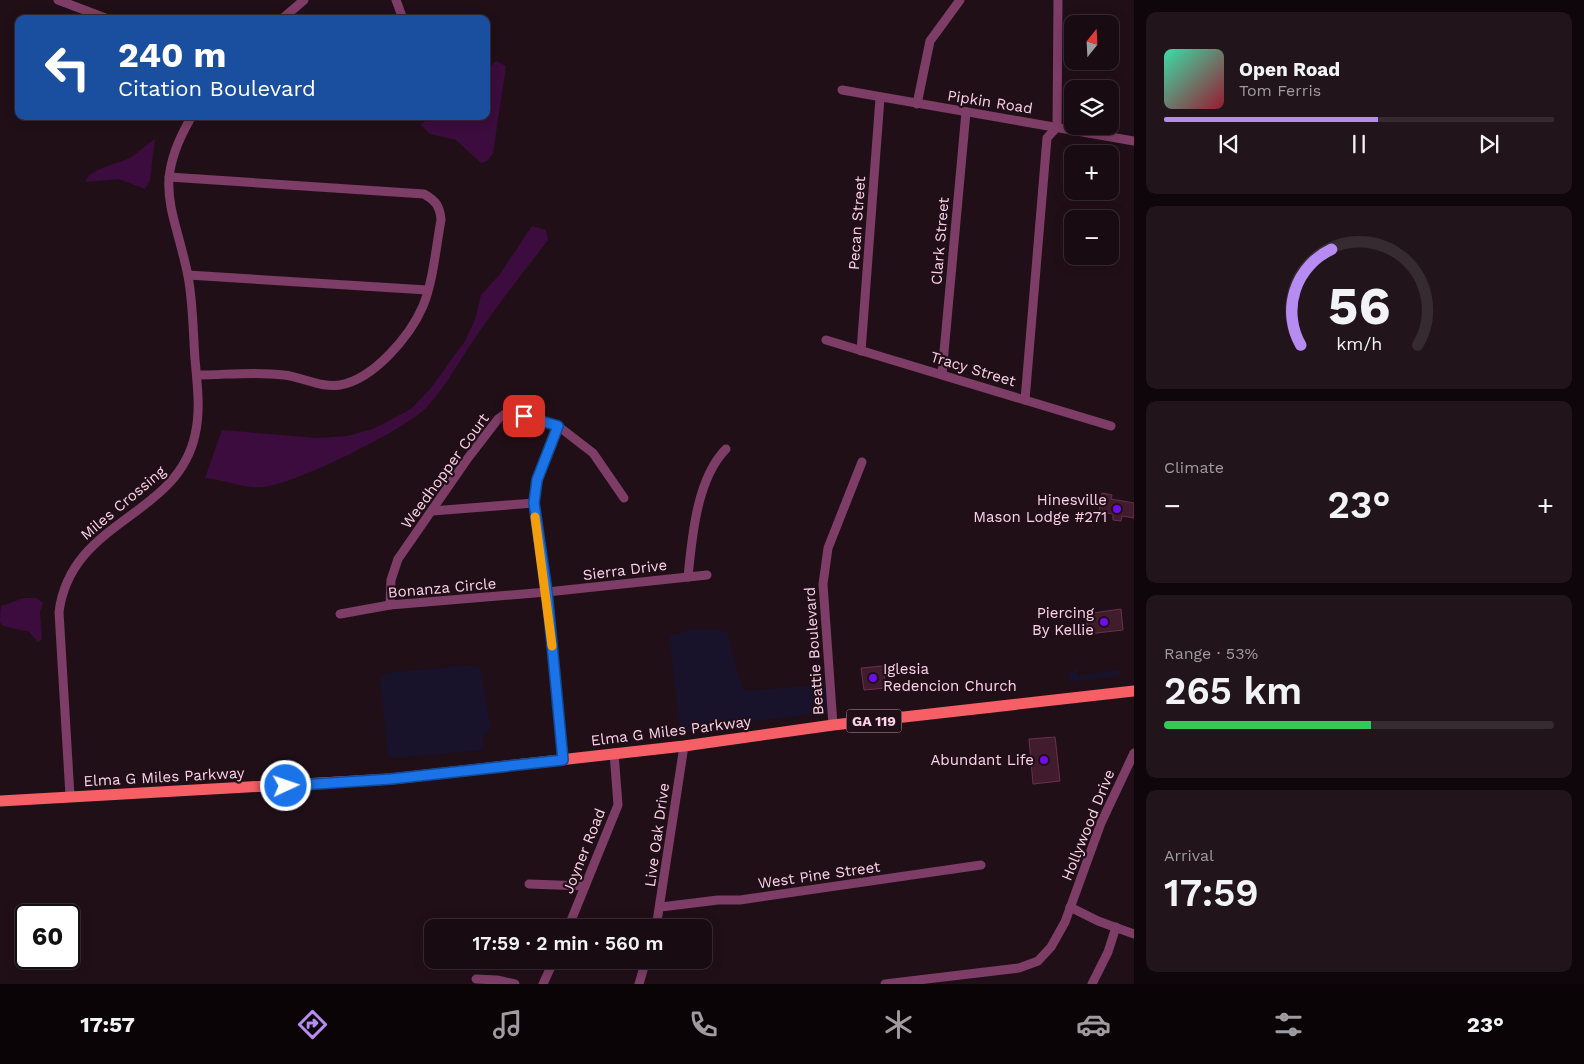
<!DOCTYPE html>
<html lang="en">
<head>
<meta charset="utf-8">
<style>
	body { margin:0; font-family:"Work Sans",sans-serif; background:#22141b; color:#f1f3f6; height:100vh; display:flex; flex-direction:column; font-size:19px; white-space:nowrap }
	* { box-sizing:border-box; margin:0 }
	p { font-size:16px; color:#9f9b9f }
	.icon { flex:none; width:28px; height:28px; fill:none; stroke:currentColor; stroke-width:2; stroke-linecap:round; stroke-linejoin:round }
	.map { position:relative; flex:1; overflow:hidden }
	.sheet { display:flex; flex-direction:column; gap:12px; padding:12px; background:#0e060a; width:450px }
	.sheet>* { flex:none }
	.top-card { position:absolute; left:15px; top:15px; width:475px; height:105px; border-radius:10px; box-shadow:0 2px 12px #0003,0 0 0 1px #372b32; background:#1a4fa0; color:#fff; overflow:hidden }
	.needle { width:32px; rotate:18deg }
	.controls { position:absolute; left:1064px; top:15px; display:grid; gap:10px }
	.controls a { display:grid; place-items:center; width:55px; height:55px; border-radius:10px; background:#190b12; box-shadow:0 2px 12px #0003,0 0 0 1px #372b32; font-size:25px }
	.speed { position:absolute; left:15px; top:904px; display:flex; gap:10px; font-size:25px; font-weight:700; text-align:center }
	.speed>* { display:grid; place-content:center; width:65px; height:65px; border-radius:50%; background:#190b12; box-shadow:0 2px 12px #0003,0 0 0 1px #372b32; line-height:1 }
	.speed .limit { border:2px solid #111; border-radius:8px; background:#fff; color:#111 }
	.pin { position:absolute; display:grid; place-items:center; width:42px; height:42px; color:#fff; margin:-21px; border-radius:10px; box-shadow:0 2px 8px #0006 }
	.me { position:absolute; width:55px; margin:-28px; rotate:87deg; stroke-linejoin:round; filter:drop-shadow(0 0 4px #0008) }
	.turn { display:flex; align-items:center; gap:18px; height:105px; padding:0 20px; font-size:22px }
	.turn .icon { width:65px; height:65px; stroke-width:2.5 }
	.turn b { display:block; font-size:35px; line-height:42px }
	.big { font-size:38px; font-weight:600; line-height:1.1 }
	.sheet .card { flex:1; display:flex; flex-direction:column; justify-content:center; gap:8px; min-width:0; padding:0 18px; border-radius:10px; background:#22141b }
	.sheet .dial { align-items:center; gap:0 }
	.dial svg { height:130px; overflow:visible; fill:none; stroke:#372b32; stroke-width:7; stroke-linecap:round; text-anchor:middle }
	.dial text { fill:#f1f3f6; stroke:none }
	.song { display:flex; align-items:center; gap:15px }
	.cover { width:60px; height:60px; border-radius:8px; background:linear-gradient(135deg,hsl(160 70% 55%),hsl(350 70% 35%)) }
	.played { height:5px; border-radius:2px; background:linear-gradient(90deg,#b68cf2 55%,#372b32 55%) }
	.keys { display:flex; justify-content:space-around; direction:ltr }
	.heat { display:flex; justify-content:space-between; align-items:center; font-size:28px; direction:ltr }
	.charge { height:8px; border-radius:4px; background:linear-gradient(90deg,#34c759 53%,#372b32 0) }
	.trip { position:absolute; left:424px; top:919px; width:288px; height:50px; border-radius:10px; background:#190b12; box-shadow:0 2px 12px #0003,0 0 0 1px #372b32; font-weight:600; line-height:50px; text-align:center }
	.tabs { display:flex; height:80px; justify-content:space-around; align-items:center; background:#0a0407; color:#9f9b9f }
	.tabs .icon { width:35px; height:35px }
	.tabs .selected { color:#b68cf2 }
	.tabs b { font-size:22px; color:#f1f3f6 }
	main { display:flex; flex:1; min-height:0 }
	.map>svg:first-child { display:block }
</style>
</head>
<body>
<main>
<div class="map">
<svg width="1134" height="984" viewBox="0 0 1134 984">
	<rect width="100%" height="100%" fill="#210f18"/>
	<g fill="#19122b">
		<path d="M695 629H715L728 633 738 675 744 691 827 684 828 712 680 731 669 636Z"/>
		<path d="M469 665 480 668 490 722V729L483 737 484 750 396 758 388 756 380 680 386 673Z"/>
		<path d="M1075 669H1077L1078 676 1121 669 1119 676 1069 682V674Z"/>
	</g>
	<g fill="#3b0c3d">
		<path d="M496 61 506 66 493 153 487 161 481 163 456 140 430 134 420 124 435 116H486V70Z"/>
		<path d="M155 139 150 180 145 189 119 179 85 182C90 168 116 165 129 158 139 153 146 144 155 139Z"/>
		<path d="M532 226 546 230 548 240C522 274 495 308 471 344 458 363 440 395 425 409 400 432 297 483 264 487 244 489 225 480 205 478L222 430 317 438 347 436 373 429 411 409 430 389 465 341 475 320 481 295 500 274Z"/>
		<path d="M24 598H37L43 603 40 612 42 639 38 642 29 632 3 626 0 622 1 606Z"/>
	</g>
	<g fill="#411c2d" stroke="#6c2f4c">
		<path d="M1102 493 1112 495 1111 499 1134 503V518L1122 516 1121 521 1113 520V514L1099 512Z"/>
		<path d="M1121 609 1123 630 1088 634 1086 614Z"/>
		<path d="M883 666 886 688 864 690 861 668Z"/>
		<path d="M1055 737 1060 781 1033 784 1029 739Z"/>
	</g>
	<g fill="none" stroke-linecap="round" stroke-linejoin="round">
		<g stroke="#7e3d66" stroke-width="9">
			<path d="M58 0 108 19"/>
			<path d="M396 0 403 19"/>
			<path d="M282 19 304 0"/>
			<path d="M842 90 1134 141"/>
			<path d="M917 104 930 41 960 0"/>
			<path d="M169 177 424 194C436 201 440 206 441 220 436 247 433 282 423 306 410 336 374 379 340 385 321 388 302 377 284 375 256 371 225 375 197 375"/>
			<path d="M188 275 427 290"/>
			<path d="M826 340 1111 426"/>
			<path d="M861 351 880 98"/>
			<path d="M942 374 966 112"/>
			<path d="M1025 400 1047 138 1057 127 1058 0"/>
			<path d="M558 426 541 467 534 503 547 592 563 760"/>
			<path d="M432 511 534 503"/>
			<path d="M688 577C692 536 697 478 726 449"/>
			<path d="M390 605 391 580 398 559 468 458 498 419 506 413 558 426 593 453 624 498"/>
			<path d="M340 614 390 605 547 592 707 575"/>
			<path d="M833 725 823 584 828 548 862 462"/>
			<path d="M70 796 59 612C71 519 177 518 195 435 201 410 197 383 195 359 193 331 193 303 188 276 174 207 151 185 192 116"/>
			<path d="M529 884 585 886"/>
			<path d="M661 907 718 900H740L981 865"/>
			<path d="M1070 907 1098 921 1134 934"/>
			<path d="M568 928 618 805 614 753"/>
			<path d="M656 928 684 746"/>
			<path d="M476 979 497 980 515 984"/>
			<path d="M543 984 554 960"/>
			<path d="M639 984 646 960"/>
			<path d="M885 984 1019 968 1038 961 1051 947 1065 922 1101 823 1134 753"/>
			<path d="M1092 984 1108 952 1116 927"/>
		</g>
		<path stroke="#f65f66" stroke-width="11" d="M0 801 391 779 684 746 833 725 1134 691"/>
	</g>
	<g fill="none" stroke-linecap="round" stroke-linejoin="round">
		<defs>
			<path id="route" d="M286 786 391 779 563 760 547 592 534 503 537 480 558 426 524 416"/>
		</defs>
		<use href="#route" stroke="#114b97" stroke-width="12"/>
		<use href="#route" stroke="#1a73e8" stroke-width="9"/>
		<path stroke="#f59e0b" stroke-width="9" d="M535 517 552 646"/>
	</g>
	<g fill="#6d0eec" stroke="#210f18" stroke-width="2">
		<circle cx="1117" cy="509" r="5"/>
		<circle cx="1104" cy="622" r="5"/>
		<circle cx="873" cy="678" r="5"/>
		<circle cx="1044" cy="760" r="5"/>
	</g>
	<g text-anchor="middle" dominant-baseline="central" stroke-width="4.5" stroke-linejoin="round" paint-order="stroke">
		<rect fill="#210f18" stroke="#ba98aa" stroke-width="1" x="846.5" y="709.5" width="55" height="23" rx="4"/>
		<g font-size="14" font-weight="bold" fill="#fcd2e9">
			<text x="874" y="721">GA 119</text>
		</g>
		<g font-size="15" fill="#fcd2e9" stroke="#210f18">
			<text transform="translate(990 102) rotate(9)">Pipkin Road</text>
			<text transform="translate(857 223) rotate(-86)">Pecan Street</text>
			<text transform="translate(940 241) rotate(-85)">Clark Street</text>
			<text transform="translate(973 369) rotate(17)">Tracy Street</text>
			<text transform="translate(445 471) rotate(-54)">Weedhopper Court</text>
			<text transform="translate(123 503) rotate(-40)">Miles Crossing</text>
			<text transform="translate(625 570) rotate(-7)">Sierra Drive</text>
			<text transform="translate(442 588) rotate(-5)">Bonanza Circle</text>
			<text transform="translate(814 651) rotate(-94)">Beattie Boulevard</text>
			<text transform="translate(671 731) rotate(-7)">Elma G Miles Parkway</text>
			<text transform="translate(164 777) rotate(-3)">Elma G Miles Parkway</text>
			<text transform="translate(1088 825) rotate(-68)">Hollywood Drive</text>
			<text transform="translate(657 835) rotate(-82)">Live Oak Drive</text>
			<text transform="translate(584 851) rotate(-68)">Joyner Road</text>
			<text transform="translate(819 875) rotate(-8)">West Pine Street</text>
		</g>
		<g font-size="15" fill="#fcd2e9" stroke="#210f18" text-anchor="end">
			<text x="1107" y="500">Hinesville<tspan x="1107" dy="17">Mason Lodge #271</tspan></text>
			<text x="1094" y="613">Piercing<tspan x="1094" dy="17">By Kellie</tspan></text>
			<text x="883" y="669" text-anchor="start">Iglesia<tspan x="883" dy="17">Redencion Church</tspan></text>
			<text x="1034" y="760">Abundant Life</text>
		</g>
	</g>
</svg>
<div class="controls">
<a><svg class="needle" viewBox="-14 -14 28 28"><path d="M0-13l5 13h-10z" fill="#e53935"/><path d="M0 13l5-13h-10z" fill="#9f9b9f"/></svg></a>
<a><svg class="icon" aria-label="layers" viewBox="0 0 24 24"><path d="M12 4l9 5-9 5-9-5zM3 14l9 5 9-5"/></svg></a>
<a>+</a>
<a>−</a>
</div>
<div class="speed"><div class="limit">60</div></div>
<div class="pin" style="left:524px;top:416px;background:#d93025"><svg class="icon" aria-label="arrive" viewBox="0 0 24 24"><path d="M6 21V4h12l-3 4 3 4H6"/></svg></div>
<svg class="me" style="left:286px;top:786px" viewBox="-20 -20 40 40"><circle r="17" fill="#1a73e8" stroke="#fff" stroke-width="3"/><path d="M0-11L8 9 0 5-8 9z" fill="#fff"/></svg>
<div class="trip">17:59 · 2 min · 560 m</div>
<div class="top-card">
<div class="turn"><svg class="icon" aria-label="left" viewBox="0 0 24 24"><path d="M17 20v-9H6M10 6l-5 5 5 5"/></svg><div><b>240 m</b>Citation Boulevard</div></div>
</div>
</div>
<section class="sheet">
<div class="card">
<div class="song"><i class="cover"></i><div><b>Open Road</b><p>Tom Ferris</p></div></div>
<div class="played"></div>
<div class="keys"><svg class="icon" aria-label="previous" viewBox="0 0 24 24"><path d="M18 5L8 12l10 7zM5 5v14"/></svg><svg class="icon" aria-label="pause" viewBox="0 0 24 24"><path d="M8 5v14M16 5v14"/></svg><svg class="icon" aria-label="next" viewBox="0 0 24 24"><path d="M6 5l10 7-10 7zM19 5v14"/></svg></div>
</div>
<div class="card dial"><svg viewBox="0 0 100 80">
<path d="M14 69A42 42 0 1 1 86 69"/>
<path d="M14 69A42 42 0 0 1 33 10" stroke="#b68cf2"/>
<text x="50" y="56" font-size="32" font-weight="700">56</text>
<text x="50" y="72" font-size="11">km/h</text>
</svg></div>
<div class="card"><p>Climate</p>
<div class="heat"><a>−</a><b class="big">23°</b><a>+</a></div>
</div>
<div class="card"><p>Range · 53%</p><b class="big">265 km</b><div class="charge"></div></div>
<div class="card"><p>Arrival</p><b class="big">17:59</b></div>
</section>
</main>
<nav class="tabs">
<b>17:57</b>
<svg class="icon selected" aria-label="directions" viewBox="0 0 24 24"><path d="M12 3l9 9-9 9-9-9zM9 14v-3h6M13 9l2 2-2 2"/></svg>
<svg class="icon" aria-label="music" viewBox="0 0 24 24"><path d="M9 18V5l10-2v13"/><circle cx="6" cy="18" r="3"/><circle cx="16" cy="16" r="3"/></svg>
<svg class="icon" aria-label="phone" viewBox="0 0 24 24"><path d="M5 4h4l2 5-3 2q2 4 5 5l2-3 5 2v4C11 20 4 13 5 4z"/></svg>
<svg class="icon" aria-label="climate" viewBox="0 0 24 24"><path d="M12 3v18M4 7l16 10M4 17L20 7"/></svg>
<svg class="icon" aria-label="car" viewBox="0 0 24 24"><path d="M5 17H2v-5l4-1 3-4h7l3 4 3 1v5h-3M9 17h6M6 11h13"/><circle cx="7" cy="17" r="2"/><circle cx="17" cy="17" r="2"/></svg>
<svg class="icon" aria-label="filters" viewBox="0 0 24 24"><path d="M4 7h16M4 17h16"/><circle cx="9" cy="7" r="2"/><circle cx="15" cy="17" r="2"/></svg>
<b>23°</b>
</nav>
</body>
</html>
